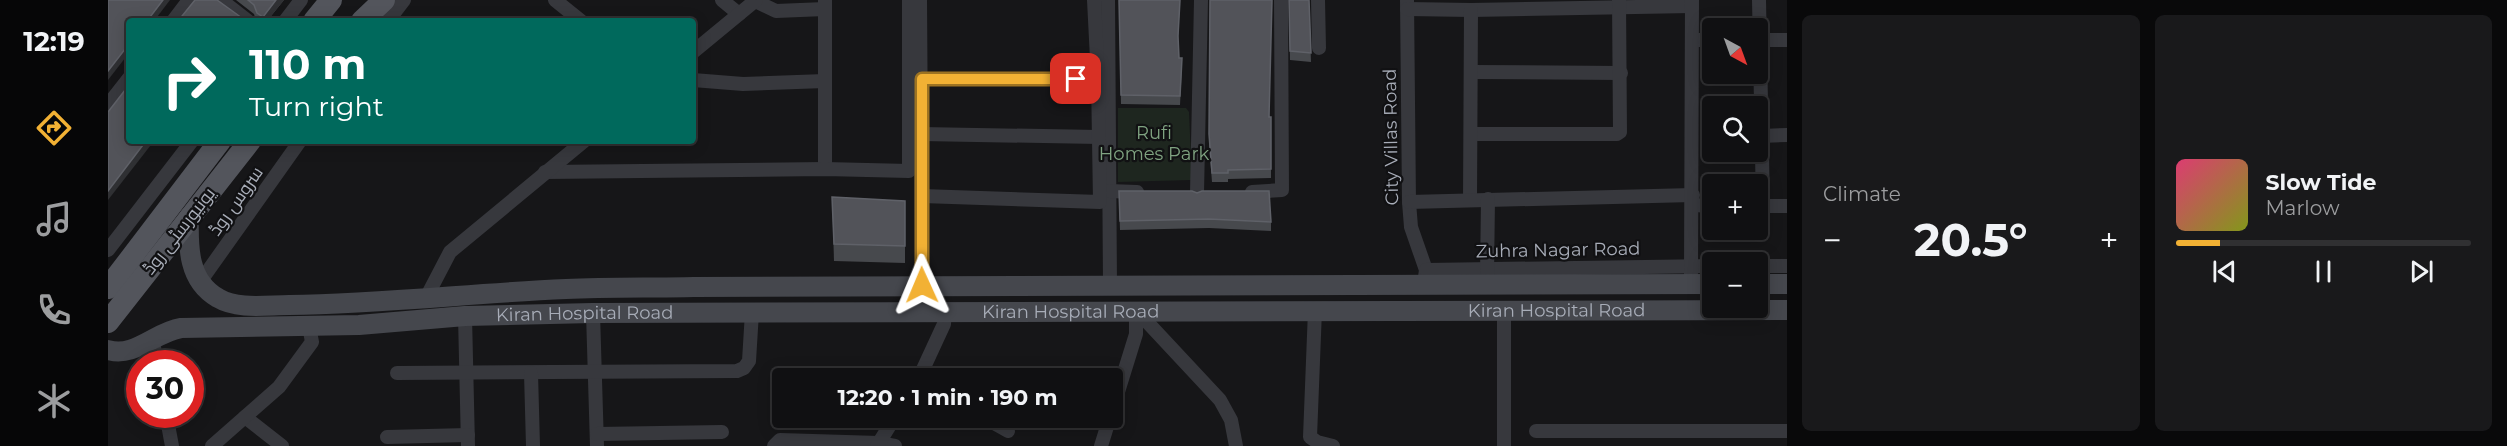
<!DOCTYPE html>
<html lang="en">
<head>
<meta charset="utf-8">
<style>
	body { margin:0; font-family:Montserrat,Cairo,sans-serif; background:#19191b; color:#f1f3f6; height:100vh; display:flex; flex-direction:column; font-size:22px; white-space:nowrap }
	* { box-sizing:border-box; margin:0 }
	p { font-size:20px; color:#9c9d9f }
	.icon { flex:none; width:33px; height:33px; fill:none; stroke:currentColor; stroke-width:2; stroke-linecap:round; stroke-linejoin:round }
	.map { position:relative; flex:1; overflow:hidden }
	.side { display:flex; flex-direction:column; gap:15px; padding:15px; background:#09090a; width:720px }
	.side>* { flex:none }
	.guide { position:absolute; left:18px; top:18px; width:570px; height:126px; border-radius:6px; box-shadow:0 3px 15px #0003,0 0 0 2px #303032; background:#00695c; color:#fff; overflow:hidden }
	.needle { width:39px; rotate:139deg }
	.fabs { position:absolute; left:1594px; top:18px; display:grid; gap:12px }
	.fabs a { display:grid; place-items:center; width:66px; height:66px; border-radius:6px; background:#101012; box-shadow:0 3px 15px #0003,0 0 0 2px #303032; font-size:30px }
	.speed { position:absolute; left:18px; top:350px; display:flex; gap:12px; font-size:30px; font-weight:700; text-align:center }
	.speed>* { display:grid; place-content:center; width:78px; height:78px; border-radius:50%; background:#101012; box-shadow:0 3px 15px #0003,0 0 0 2px #303032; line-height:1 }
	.speed .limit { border:9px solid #d22; background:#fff; color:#111 }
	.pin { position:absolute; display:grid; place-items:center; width:51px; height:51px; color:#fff; margin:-26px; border-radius:12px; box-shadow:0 3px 9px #0006 }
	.me { position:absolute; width:66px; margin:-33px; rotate:359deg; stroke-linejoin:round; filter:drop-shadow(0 0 4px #0008) }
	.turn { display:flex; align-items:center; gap:21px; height:126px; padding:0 24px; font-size:27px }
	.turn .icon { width:78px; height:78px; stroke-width:2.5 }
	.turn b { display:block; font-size:42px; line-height:51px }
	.big { font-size:45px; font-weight:700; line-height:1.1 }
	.side .widget { flex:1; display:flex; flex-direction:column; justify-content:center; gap:9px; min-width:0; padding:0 21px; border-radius:9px; background:#19191b }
	.song { display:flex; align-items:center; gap:18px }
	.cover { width:72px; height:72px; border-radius:9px; background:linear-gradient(135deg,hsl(340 70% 55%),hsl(70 70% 35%)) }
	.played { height:6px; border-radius:3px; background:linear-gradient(90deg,#f2b134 15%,#303032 15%) }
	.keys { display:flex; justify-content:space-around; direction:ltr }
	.heat { display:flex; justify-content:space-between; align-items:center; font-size:33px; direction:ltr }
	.side .tiles { flex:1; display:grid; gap:15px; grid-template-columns:repeat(2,1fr) }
	.trip { position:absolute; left:664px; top:368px; width:351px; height:60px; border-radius:6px; background:#101012; box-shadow:0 3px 15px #0003,0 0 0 2px #303032; font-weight:700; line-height:60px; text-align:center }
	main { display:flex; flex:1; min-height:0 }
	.tab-bar { display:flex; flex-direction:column; width:108px; justify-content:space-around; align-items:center; background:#060607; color:#9c9d9f }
	.tab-bar .icon { width:42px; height:42px }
	.tab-bar .selected { color:#f2b134 }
	.tab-bar b { font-size:27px; color:#f1f3f6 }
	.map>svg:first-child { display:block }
</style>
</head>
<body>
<main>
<nav class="tab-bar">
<b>12:19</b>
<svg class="icon selected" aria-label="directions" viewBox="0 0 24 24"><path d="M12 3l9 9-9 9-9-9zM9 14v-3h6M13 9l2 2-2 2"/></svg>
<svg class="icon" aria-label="music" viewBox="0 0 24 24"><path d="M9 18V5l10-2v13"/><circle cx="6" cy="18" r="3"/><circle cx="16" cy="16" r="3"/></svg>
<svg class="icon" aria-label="phone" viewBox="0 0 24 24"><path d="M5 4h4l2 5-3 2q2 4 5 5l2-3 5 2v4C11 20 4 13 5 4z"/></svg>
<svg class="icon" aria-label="climate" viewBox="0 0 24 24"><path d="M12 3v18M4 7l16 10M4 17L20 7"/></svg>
</nav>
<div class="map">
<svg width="1679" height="446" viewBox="0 0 1679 446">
	<rect width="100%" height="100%" fill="#161618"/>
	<path fill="#1e261f" d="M1010 108H1078L1081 112 1084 180 1010 182Z"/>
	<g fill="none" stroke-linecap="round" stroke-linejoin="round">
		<g stroke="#37383d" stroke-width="14">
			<path d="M113 0 140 21"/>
			<path d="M447 0 473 21"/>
			<path d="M614 0 631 14"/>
			<path d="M812 0 814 285"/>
			<path d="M1000 0 1002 285"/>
			<path d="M1210 0 1211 48"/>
			<path d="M1299 0 1301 202 1303 227 1318 270 1317 277"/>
			<path d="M1651 0 1655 206"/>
			<path d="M647 1 668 11 717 9"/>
			<path d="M1299 9 1363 10 1584 6"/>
			<path d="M65 21 81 0"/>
			<path d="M177 21 193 0"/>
			<path d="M280 21 296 0"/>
			<path d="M1584 40H1605"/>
			<path d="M1650 40H1679"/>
			<path d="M585 52 648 0"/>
			<path d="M1363 72 1513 73"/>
			<path d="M814 79H990"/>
			<path d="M585 80 635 84 717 81"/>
			<path d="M0 105 21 78"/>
			<path d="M813 134 991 137"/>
			<path d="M1363 134H1509L1512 132 1511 0"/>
			<path d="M1653 136 1679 135"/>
			<path d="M717 169V0"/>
			<path d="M437 172 717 169 801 171V0"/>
			<path d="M1001 191 1029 192"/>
			<path d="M1144 192 1174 190 1173 0"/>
			<path d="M1089 193 1093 0"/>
			<path d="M814 196 992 202 990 79 986 0"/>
			<path d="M1362 199 1363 10"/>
			<path d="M1301 202 1585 195"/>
			<path d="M1585 205 1605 206"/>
			<path d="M1650 206H1679"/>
			<path d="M0 250 84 141"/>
			<path d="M1650 266H1679"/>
			<path d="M1318 270 1605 266"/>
			<path d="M1583 274 1584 0"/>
			<path d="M1379 276 1380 199"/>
			<path d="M92 282 192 141"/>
			<path d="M318 298 342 252 476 141"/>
			<path d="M1028 310 1112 400 1123 420 1128 446"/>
			<path d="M1207 310 1202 437 1209 442 1225 446"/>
			<path d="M485 313 489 446"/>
			<path d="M357 316 360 446"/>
			<path d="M42 341 46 347 49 363"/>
			<path d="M289 373 629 371 636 368 641 361 644 312"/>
			<path d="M423 373 425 446"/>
			<path d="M811 378 836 324 837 311"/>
			<path d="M1005 408 1028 334V310"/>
			<path d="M58 414 64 446"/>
			<path d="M137 417 174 446"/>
			<path d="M875 417 900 431"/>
			<path d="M1428 431H1679"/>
			<path d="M489 434 614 432"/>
			<path d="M279 437 360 435"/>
			<path d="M104 446 171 387 204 342 201 326"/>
			<path d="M666 446 672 440 771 443 787 446"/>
			<path d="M769 446 787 417"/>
			<path d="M993 446 1002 417"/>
			<path d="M1396 446V310"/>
		</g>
		<g stroke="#45474d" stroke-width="20">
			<path d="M81 217C80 247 80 281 110 298 130 310 159 305 181 305 274 304 366 293 458 289 501 287 544 288 586 287L1605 284"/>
			<path d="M1650 284H1679"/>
			<path id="s1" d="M0 350C27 358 47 332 73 328L251 325 357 316 485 313 1679 310"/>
		</g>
		<g stroke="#53555c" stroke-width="22">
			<path d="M206 21 223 0"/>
			<path d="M254 21 276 0"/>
			<path d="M0 288 112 141"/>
			<path d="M0 322 142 141"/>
		</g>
	</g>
	<g fill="#47494d">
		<path d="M128 0H176L159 21H148L146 14Z"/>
		<path d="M1011 0H1072L1070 42 1071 58 1074 67 1072 105 1013 104Z"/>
		<path d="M1102 0 1162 117H1163V178L1120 179V182H1104L1101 143Z"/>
		<path d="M1181 0H1201L1203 62 1182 60Z"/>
		<path d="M724 197 797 201V263L726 261Z"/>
		<path d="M1011 200 1163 222V231L1101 228 1012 230Z"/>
	</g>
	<g fill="#2f3033">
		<path d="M55 0H62L46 21H39Z"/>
		<path d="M168 0H176L159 21H155V17Z"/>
		<path d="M21 44V53L0 80V71Z"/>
		<path d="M38 141H46L0 200V191Z"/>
	</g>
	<g fill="#525359" stroke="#5f6168" stroke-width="1.5">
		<path d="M0 0H55L39 21H21V44L0 71Z"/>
		<path d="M87 0H109L134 18 131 21H70Z"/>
		<path d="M140 0H168L155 17 149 13 146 5Z"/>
		<path d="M1011 0H1072L1070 36 1071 58H1074L1072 96 1013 95Z"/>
		<path d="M1102 0H1164L1161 117H1163V169L1120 170V173H1104L1101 134Z"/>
		<path d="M1181 0H1201L1203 53 1182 51Z"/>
		<path d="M21 85V141H38L0 191V112Z"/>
		<path d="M1011 191H1084L1089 193 1094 191H1161L1163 222 1101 219 1012 221Z"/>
		<path d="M724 197 797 201V246L726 244Z"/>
	</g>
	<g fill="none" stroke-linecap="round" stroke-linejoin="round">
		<defs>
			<path id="route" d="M814 285V79H968"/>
		</defs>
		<use href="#route" stroke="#9d7322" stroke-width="15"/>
		<use href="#route" stroke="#f2b134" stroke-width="10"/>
	</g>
	<g text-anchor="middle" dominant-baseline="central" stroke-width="4.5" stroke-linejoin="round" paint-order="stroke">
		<g font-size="18" fill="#7fa381" stroke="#111113">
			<text x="1046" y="133">Rufi<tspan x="1046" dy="21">Homes Park</tspan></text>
		</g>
		<g font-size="18" fill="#a8adb8" stroke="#111113">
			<text transform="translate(1283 137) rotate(-91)">City Villas Road</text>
			<text transform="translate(128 201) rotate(-55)">سروس روڈ</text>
			<text transform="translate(71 231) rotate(-52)">یونیورسٹی روڈ</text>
			<text transform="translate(1450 250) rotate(-1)">Zuhra Nagar Road</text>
			<text stroke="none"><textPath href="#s1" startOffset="1454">Kiran Hospital Road</textPath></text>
			<text stroke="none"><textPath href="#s1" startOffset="968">Kiran Hospital Road</textPath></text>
			<text stroke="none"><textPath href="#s1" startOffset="482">Kiran Hospital Road</textPath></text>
		</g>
	</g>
</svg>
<div class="fabs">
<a><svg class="needle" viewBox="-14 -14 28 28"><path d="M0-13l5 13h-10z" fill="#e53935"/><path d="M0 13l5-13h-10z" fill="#9c9d9f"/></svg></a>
<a><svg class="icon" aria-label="search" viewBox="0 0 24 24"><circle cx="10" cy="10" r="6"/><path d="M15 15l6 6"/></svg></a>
<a>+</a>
<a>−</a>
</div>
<div class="speed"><div class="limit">30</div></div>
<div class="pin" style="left:968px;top:79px;background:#d93025"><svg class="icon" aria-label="arrive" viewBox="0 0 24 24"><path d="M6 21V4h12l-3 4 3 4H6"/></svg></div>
<svg class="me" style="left:814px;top:285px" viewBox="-20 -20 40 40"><path d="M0-17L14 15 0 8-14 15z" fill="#f2b134" stroke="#fff" stroke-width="4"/></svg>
<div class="trip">12:20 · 1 min · 190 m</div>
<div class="guide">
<div class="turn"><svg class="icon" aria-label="right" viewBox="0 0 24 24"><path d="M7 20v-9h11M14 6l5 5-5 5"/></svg><div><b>110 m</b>Turn right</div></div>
</div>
</div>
<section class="side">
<div class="tiles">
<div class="widget"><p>Climate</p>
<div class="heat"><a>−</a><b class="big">20.5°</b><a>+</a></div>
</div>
<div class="widget">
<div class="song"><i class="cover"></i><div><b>Slow Tide</b><p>Marlow</p></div></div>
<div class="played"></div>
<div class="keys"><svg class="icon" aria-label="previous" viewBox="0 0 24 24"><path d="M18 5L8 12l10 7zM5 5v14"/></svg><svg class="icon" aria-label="pause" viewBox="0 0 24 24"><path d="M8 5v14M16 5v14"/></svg><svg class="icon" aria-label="next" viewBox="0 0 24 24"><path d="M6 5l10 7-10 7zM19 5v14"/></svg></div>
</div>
</div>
</section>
</main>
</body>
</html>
